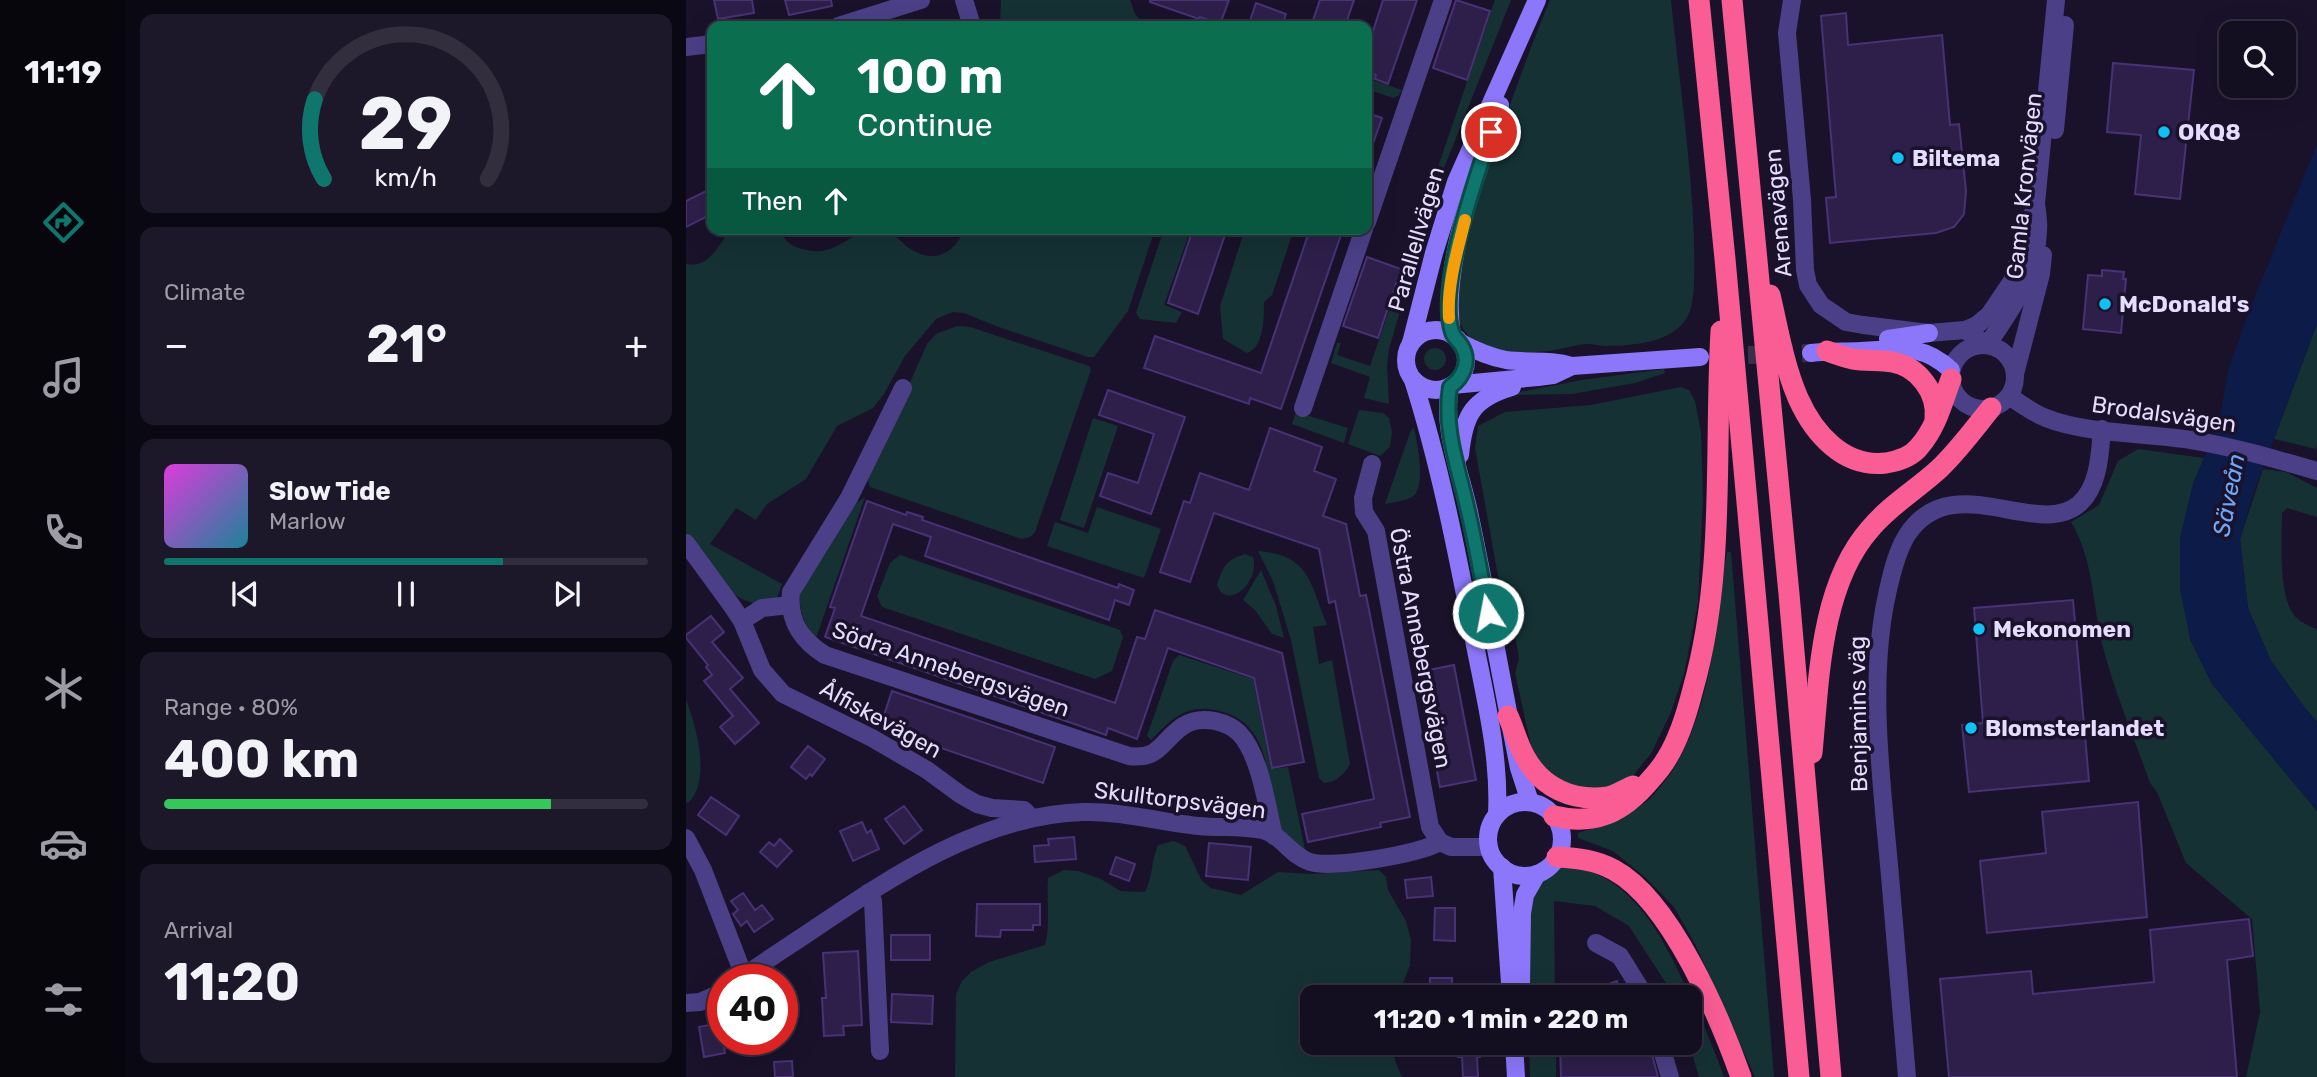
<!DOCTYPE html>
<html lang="en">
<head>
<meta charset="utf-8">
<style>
	body { margin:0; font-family:Rubik,sans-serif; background:#1c1729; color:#f1f3f6; height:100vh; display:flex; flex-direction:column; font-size:26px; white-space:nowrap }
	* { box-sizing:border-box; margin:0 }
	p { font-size:23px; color:#9d9ca5 }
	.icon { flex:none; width:38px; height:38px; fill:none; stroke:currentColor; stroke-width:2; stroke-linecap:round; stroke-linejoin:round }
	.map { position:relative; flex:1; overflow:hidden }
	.details { display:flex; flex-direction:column; gap:14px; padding:14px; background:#0a0812; width:560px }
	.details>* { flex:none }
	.top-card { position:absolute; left:21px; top:21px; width:665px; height:214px; border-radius:14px; box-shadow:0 7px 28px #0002,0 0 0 2px #322e3e; background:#0b6e4f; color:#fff; overflow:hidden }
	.fabs { position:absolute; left:1533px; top:21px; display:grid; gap:14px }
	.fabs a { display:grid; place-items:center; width:77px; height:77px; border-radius:14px; background:#130e20; box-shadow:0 7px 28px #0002,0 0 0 2px #322e3e; font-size:35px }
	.speed { position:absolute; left:21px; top:964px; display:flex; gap:14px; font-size:35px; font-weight:700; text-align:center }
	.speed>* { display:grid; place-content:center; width:91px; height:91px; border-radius:50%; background:#130e20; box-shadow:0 7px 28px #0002,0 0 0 2px #322e3e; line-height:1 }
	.speed .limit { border:10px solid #d22; background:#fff; color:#111 }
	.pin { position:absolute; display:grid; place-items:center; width:60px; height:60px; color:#fff; margin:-30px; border:4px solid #fff; border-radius:50%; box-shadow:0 2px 7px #0007 }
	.me { position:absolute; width:77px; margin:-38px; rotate:349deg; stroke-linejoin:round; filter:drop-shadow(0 0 5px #0008) }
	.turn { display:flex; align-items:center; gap:24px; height:147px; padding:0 35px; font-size:32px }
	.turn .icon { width:91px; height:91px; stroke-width:2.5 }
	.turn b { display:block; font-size:49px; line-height:60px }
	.then { display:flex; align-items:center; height:66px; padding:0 35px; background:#0003; gap:14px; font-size:26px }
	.big { font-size:52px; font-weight:700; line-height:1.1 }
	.details .tile { flex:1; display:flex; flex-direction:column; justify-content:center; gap:10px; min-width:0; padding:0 24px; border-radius:14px; background:#1c1729 }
	.details .dial { align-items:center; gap:0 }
	.dial svg { height:182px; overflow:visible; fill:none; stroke:#322e3e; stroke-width:7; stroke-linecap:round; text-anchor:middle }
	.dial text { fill:#f1f3f6; stroke:none }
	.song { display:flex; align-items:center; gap:21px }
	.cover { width:84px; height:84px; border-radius:10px; background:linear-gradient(135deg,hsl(300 70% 55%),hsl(190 70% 35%)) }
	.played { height:7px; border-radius:4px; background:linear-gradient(90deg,#0f766e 70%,#322e3e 70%) }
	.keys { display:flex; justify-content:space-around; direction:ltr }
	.heat { display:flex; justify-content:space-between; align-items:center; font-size:38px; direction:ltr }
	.charge { height:10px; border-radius:5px; background:linear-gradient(90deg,#34c759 80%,#322e3e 0) }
	.trip { position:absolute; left:614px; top:985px; width:402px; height:70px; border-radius:14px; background:#130e20; box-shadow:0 7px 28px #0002,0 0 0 2px #322e3e; font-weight:700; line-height:70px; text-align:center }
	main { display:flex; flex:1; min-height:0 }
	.tab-bar { display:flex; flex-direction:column; width:126px; justify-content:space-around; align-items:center; background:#08060d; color:#9d9ca5 }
	.tab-bar .icon { width:49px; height:49px }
	.tab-bar .selected { color:#0f766e }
	.tab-bar b { font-size:32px; color:#f1f3f6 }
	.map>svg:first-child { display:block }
</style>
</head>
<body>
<main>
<nav class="tab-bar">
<b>11:19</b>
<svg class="icon selected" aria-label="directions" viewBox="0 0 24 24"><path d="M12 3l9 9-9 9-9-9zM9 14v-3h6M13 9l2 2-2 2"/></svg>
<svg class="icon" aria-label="music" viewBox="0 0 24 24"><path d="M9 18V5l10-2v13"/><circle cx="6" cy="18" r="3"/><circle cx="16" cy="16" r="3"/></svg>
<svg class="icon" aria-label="phone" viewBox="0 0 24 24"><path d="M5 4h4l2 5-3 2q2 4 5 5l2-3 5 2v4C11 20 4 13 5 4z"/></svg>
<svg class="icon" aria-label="climate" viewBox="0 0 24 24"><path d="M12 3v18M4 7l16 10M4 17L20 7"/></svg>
<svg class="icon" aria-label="car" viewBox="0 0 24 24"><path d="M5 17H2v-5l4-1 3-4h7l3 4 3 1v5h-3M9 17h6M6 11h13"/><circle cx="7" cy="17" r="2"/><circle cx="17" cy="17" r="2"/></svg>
<svg class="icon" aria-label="filters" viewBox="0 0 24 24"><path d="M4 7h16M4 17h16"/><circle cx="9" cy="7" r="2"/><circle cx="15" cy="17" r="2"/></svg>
</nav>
<section class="details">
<div class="tile dial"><svg viewBox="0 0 100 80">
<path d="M14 69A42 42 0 1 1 86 69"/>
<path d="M14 69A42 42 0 0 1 10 34" stroke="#0f766e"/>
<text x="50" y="56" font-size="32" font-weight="700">29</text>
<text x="50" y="72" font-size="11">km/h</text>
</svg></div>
<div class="tile"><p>Climate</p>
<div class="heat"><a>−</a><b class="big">21°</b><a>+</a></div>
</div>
<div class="tile">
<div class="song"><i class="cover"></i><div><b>Slow Tide</b><p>Marlow</p></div></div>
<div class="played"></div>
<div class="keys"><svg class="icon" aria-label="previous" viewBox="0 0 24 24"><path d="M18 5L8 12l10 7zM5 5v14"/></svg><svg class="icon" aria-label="pause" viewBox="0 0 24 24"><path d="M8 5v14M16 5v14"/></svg><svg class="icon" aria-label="next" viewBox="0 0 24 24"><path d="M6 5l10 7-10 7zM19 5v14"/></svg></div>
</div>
<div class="tile"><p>Range · 80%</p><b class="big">400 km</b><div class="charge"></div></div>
<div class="tile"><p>Arrival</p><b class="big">11:20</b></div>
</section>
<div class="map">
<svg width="1631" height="1077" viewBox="0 0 1631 1077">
	<rect width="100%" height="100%" fill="#19122a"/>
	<g fill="#153134">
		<path d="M315 0H444L449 14 460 26H314Z"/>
		<path d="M809 0H825L750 188 703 349 701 366 703 404 678 398 684 377 645 363 651 343H655L651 355 684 366Z"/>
		<path d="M864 0H985C993 79 1005 158 1008 237 1008 255 1010 294 1004 311 992 343 950 345 921 346 914 346 907 344 900 344 890 345 880 348 869 350 840 354 788 357 774 323 755 278 842 53 864 0Z"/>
		<path d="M681 78 716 90 712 96 707 98 681 89Z"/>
		<path d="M45 229H94C97 239 103 245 113 248 145 258 152 242 180 231 186 228 195 229 202 229 208 234 213 240 219 245 245 265 266 257 279 229H469L442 311 408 357H402L310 326 278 313 267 312 250 319 219 356 198 394 187 408 151 426 120 479 81 504 70 520 50 508 24 544 96 584 91 598 70 604 56 599 41 590 0 533V264C23 269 33 244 45 229Z"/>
		<path d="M478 229H505L478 305 496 312 490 323 454 319 450 313Z"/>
		<path d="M559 229H608L586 295 578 302C578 317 578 348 561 353L537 339 534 306Z"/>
		<path d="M1631 324V446L1630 449 1588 439Z"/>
		<path d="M271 326 284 327 403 366 405 370 349 532 344 537 336 539 184 487 182 481 184 473 241 344 250 334Z"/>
		<circle cx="749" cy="359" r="11"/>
		<path d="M978 369 979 373 949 383 886 394 818 395 896 380Z"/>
		<path d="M995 387 1003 390 1009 401 1015 432 1017 498 1012 603 998 674 985 712 966 752 939 786 912 792 871 782 847 755 829 673 833 659 824 603 812 576 789 448 792 426 819 412 905 405Z"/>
		<path d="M673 410 697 413 703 418 706 432 704 447 694 456 662 444Z"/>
		<path d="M610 412 662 428 658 443 606 424Z"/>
		<path d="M407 418 432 426 398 528 374 520Z"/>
		<path d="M728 428C731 442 741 489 726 497 720 501 707 502 699 504L725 430Z"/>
		<path d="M1452 449 1518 458 1507 484 1504 639 1526 684 1631 811V1077H1560L1574 1012 1566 919 1500 863 1471 792 1464 783C1449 740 1430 696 1418 651 1406 608 1409 562 1385 522L1413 505 1432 461Z"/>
		<path d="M1577 469 1600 472 1631 488V517L1601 508 1596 513C1596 538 1591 603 1612 619 1617 624 1625 626 1631 630V722L1619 708 1585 661 1562 608 1554 539Z"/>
		<path d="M179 497 130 638C117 624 108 601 118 582 124 569 137 559 144 546 154 530 162 507 179 497Z"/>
		<path d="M411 507 475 529 458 578 361 546 369 522 402 533Z"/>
		<path d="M572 551C624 555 624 583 641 625L627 627 633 664 646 660 664 764C659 774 649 783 638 783L633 778 605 640 587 581Z"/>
		<path d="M1041 552H1045L1088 1077H1069L1010 946 988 907 960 878 927 851 892 838V833C916 825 940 817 960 802 966 798 970 791 975 786 1025 726 1029 627 1041 552Z"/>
		<path d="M559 554 567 557C575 581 541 612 531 585 537 566 540 560 559 554Z"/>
		<path d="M214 555 434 630 437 637 426 671 409 679 196 607 191 596 204 563Z"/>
		<path d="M575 570 590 606 598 638 586 634 569 610 557 600Z"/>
		<path d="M493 655 567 679 585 769 602 767 620 854C613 849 600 841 596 833 578 789 591 721 529 710 498 704 484 721 465 740L461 736 487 661Z"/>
		<path d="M0 699C10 726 26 781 2 803L0 802Z"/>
		<path d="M488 841 499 846 516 881 525 888 555 895 592 872 626 874 693 870 700 877 702 890 720 921 725 940 724 965 712 997 626 998V1043H707L709 1061 716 1077H269L270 994 276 981 285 972 303 962 359 945C365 922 360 901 362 878L378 870 392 871 415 879 434 891 459 892C467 877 465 861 472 845Z"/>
		<path d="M880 866C945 873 975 934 1000 987 1014 1016 1027 1046 1038 1077H1013L1003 1043 1004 998 989 997 943 926 909 906 868 901 869 997 842 998C842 973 838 920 845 899 850 883 865 873 880 866Z"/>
		<path d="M843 1043H870V1077H844Z"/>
	</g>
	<path fill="#0d1b48" d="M1631 144V324L1567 495 1554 539 1562 608 1585 661 1619 708 1631 722V811L1526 684 1504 639 1494 590V537L1507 484 1532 425 1543 367 1565 306Z"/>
	<g fill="#2d1f4a" stroke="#483275" stroke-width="2">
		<path d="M28 0H66L68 13 32 19Z"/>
		<path d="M99 0H145L146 6 103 15Z"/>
		<path d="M464 0H543L534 24 514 17 513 19 464 2Z"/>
		<path d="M634 0H668L659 26H625Z"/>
		<path d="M697 0H731L702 84 689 79 690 75 683 72 687 63 681 61V50Z"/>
		<path d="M770 0 804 11 781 80 747 68Z"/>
		<path d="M570 3 600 14 596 26H578L564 21Z"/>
		<path d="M1160 13 1162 45 1256 35 1264 125 1273 124 1280 191 1278 214 1268 227 1250 233 1144 243 1140 198 1150 197 1135 16Z"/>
		<path d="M1427 63 1508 70 1494 199 1449 194 1455 135 1421 132Z"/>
		<path d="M681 113 696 118 683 155 681 154Z"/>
		<path d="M26 188V214L0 227V201Z"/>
		<path d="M507 229H541L512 314 482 303Z"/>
		<path d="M624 229H657L595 409 564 398 563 404 458 368 469 336 575 373Z"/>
		<path d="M681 257 715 269 692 338 657 326Z"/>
		<path d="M1416 270 1438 272 1437 279H1440L1435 333 1397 329 1402 275 1416 276Z"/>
		<path d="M422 390 499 417 465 514 414 496 422 473 452 483 468 434 413 415Z"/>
		<path d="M584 428 636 447 628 471 650 479 637 516 660 524 674 596 680 595 724 817 694 823 695 827 622 842 616 814 688 799 649 601 643 603 633 549 528 513 504 582 474 572 498 501 504 503 514 473 563 490Z"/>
		<path d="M181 501 220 515 221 512 237 517 236 520 432 588 433 584 448 590 443 605 429 600 423 620 239 556 245 537 207 524 175 616 429 703 451 637 459 639 469 610 596 653 618 762 586 768 568 678 482 648 451 739 422 728 420 735 139 637 149 608 144 607Z"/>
		<path d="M1387 600 1403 781 1283 792 1276 725 1297 723 1288 608Z"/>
		<path d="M25 616 38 632 26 642 57 678 44 689 73 723 49 744 34 727 47 716 18 681 26 675 20 667 22 665 0 638V635Z"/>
		<path d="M768 665 790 780 754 787 732 672Z"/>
		<path d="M206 691 369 747 357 783 194 727Z"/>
		<path d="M122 746 139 759 126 776 124 774 120 779 105 767Z"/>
		<path d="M25 797 53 816 40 835 12 815Z"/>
		<path d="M1452 802 1461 917 1301 933 1294 861 1360 853 1356 812Z"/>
		<path d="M218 806 236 830 218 844 199 819Z"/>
		<path d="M176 822 181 833 185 830 193 849 167 861 154 831Z"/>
		<path d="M388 837 390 859 349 862 348 846 363 845 362 839Z"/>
		<path d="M94 839 106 851 91 867 74 852 83 842 88 846Z"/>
		<path d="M523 843 565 847 562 880 520 876Z"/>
		<path d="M430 857 449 864 443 881 424 874Z"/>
		<path d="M745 877 747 896 721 898 719 880Z"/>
		<path d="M57 893 69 910 76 905 87 919 68 932 61 921 55 926 47 914 52 910 45 901Z"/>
		<path d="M291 904H354V925H347V930H315L314 937 290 936Z"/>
		<path d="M749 908H769V941L748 940Z"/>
		<path d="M1563 919 1567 956 1541 960 1551 1077H1263L1254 979 1345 971 1347 994 1468 982 1464 930Z"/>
		<rect x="205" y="935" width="39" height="25"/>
		<path d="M172 951 176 1025 157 1026 158 1035 138 1036 136 998H140L137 953Z"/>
		<rect x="744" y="978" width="22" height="18"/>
		<path d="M931 981 936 998H916L914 987Z"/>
		<path d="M206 994 247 996 246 1024 205 1022Z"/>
		<path d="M34 1023 39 1053 18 1057 13 1027Z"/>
		<path d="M772 1043H794V1057H791L792 1077H777L776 1057H772Z"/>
		<path d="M874 1043H963L972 1077H875Z"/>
		<path d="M106 1061 107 1077H89L88 1062Z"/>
	</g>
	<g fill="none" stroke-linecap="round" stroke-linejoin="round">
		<path stroke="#38304a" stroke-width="18" stroke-dasharray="18 9" stroke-linecap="butt" d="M1035 356 1125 353"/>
		<g stroke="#4b3f87" stroke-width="18">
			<path d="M278 0 286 26"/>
			<path d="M1106 0 1101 33 1116 200 1119 270 1122 285 1135 305 1160 322 1177 325 1243 333 1279 330 1291 325 1303 315 1326 281 1350 203"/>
			<path d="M152 26 235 0"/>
			<path d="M0 47 26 44"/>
			<path d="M1369 130 1379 25"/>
			<path d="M681 222 757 0"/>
			<path d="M1279 330 1301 345C1325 311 1351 273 1352 231 1353 222 1351 212 1350 203L1370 0"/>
			<circle cx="1297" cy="377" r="32"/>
			<path d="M1329 374 1355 274 1357 255"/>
			<path d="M217 388 163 498 105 592C102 621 115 640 139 655L443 756C474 760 475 741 497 726 506 720 518 719 529 721 538 723 546 726 553 733 574 754 581 807 588 836"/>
			<path d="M1323 396C1335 404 1347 413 1360 418 1400 434 1461 433 1505 440 1548 447 1589 459 1631 471"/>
			<path d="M617 408 678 229"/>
			<path d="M686 464 677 498 678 512 690 531 744 827 754 842"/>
			<path d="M0 543 46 606 56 621 76 670 97 694 186 738 241 770 275 795 291 804 306 808 338 810 342 814 343 819"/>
			<path d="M56 621 76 608 104 605"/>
			<path d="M0 838 17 870 58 976"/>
			<path d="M182 893 187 901 194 1051"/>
			<path d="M910 943 934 956 960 998"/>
			<path d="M53 980C77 962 103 946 128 929 208 875 297 815 397 812 435 811 475 822 513 826 533 828 556 826 576 830 595 834 605 856 624 862 647 869 733 854 754 842L765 847H803"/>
			<path d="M0 1003 14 1002 37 992"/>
			<path d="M974 1043 984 1077"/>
			<path d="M1221 1077C1215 1010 1210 943 1204 876 1196 784 1181 680 1202 590 1206 572 1211 551 1221 535 1266 466 1351 540 1393 504 1413 487 1414 453 1416 429"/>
		</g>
		<g stroke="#8c77fa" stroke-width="18">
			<circle cx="750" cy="360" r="30"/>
			<path d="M766 335C754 264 792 174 814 105"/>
			<path d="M1202 339 1243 333"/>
			<path d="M773 342C788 350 803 357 820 360 843 363 864 359 886 366"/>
			<path d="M725 343 748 253 770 182 851 0"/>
			<path d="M1125 353C1142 351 1158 352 1175 351 1212 350 1235 342 1265 370"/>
			<path d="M727 380C754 465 771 553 788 640 799 697 814 756 811 814"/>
			<path d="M766 385 852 377 867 375 886 366 1014 357"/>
			<path d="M764 387C756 429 774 471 783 512 801 597 816 683 833 768L844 802"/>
			<path d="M774 455C778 415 786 399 826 387"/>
			<circle cx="839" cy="839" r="37"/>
			<path d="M816 867 825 998"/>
			<path d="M835 986 836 913 839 895 851 874"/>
			<path d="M828 1043 830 1077"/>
		</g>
		<g stroke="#f95d93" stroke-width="21">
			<path d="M1013 0 1039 259 1113 1077"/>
			<path d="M1046 0 1103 594 1145 1077"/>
			<path d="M1084 295C1092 329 1098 366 1112 398 1128 434 1158 468 1200 463 1212 461 1226 456 1233 447 1250 428 1256 403 1265 379"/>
			<path d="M1141 351C1149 354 1158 357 1167 359 1180 361 1194 360 1206 362 1232 366 1252 393 1249 419"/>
			<path d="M822 716C828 729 832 745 839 757 856 788 887 802 922 797 931 795 939 789 947 786"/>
			<path d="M1126 753C1133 680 1134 586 1184 529 1204 505 1230 490 1253 469 1272 451 1288 429 1305 408"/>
			<path d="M868 816C905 825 932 815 958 787 966 778 975 769 981 758 994 737 1001 713 1007 689 1040 572 1028 451 1035 331"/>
			<path d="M871 857C891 858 910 860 928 870 985 901 1034 1018 1055 1077"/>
		</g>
	</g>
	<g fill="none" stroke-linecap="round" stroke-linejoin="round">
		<defs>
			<path id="route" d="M802 613C796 579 790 545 782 511 773 470 757 429 764 387 778 377 785 360 775 345 772 340 767 337 766 332 751 285 790 180 805 132"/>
		</defs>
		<use href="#route" stroke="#0a4d48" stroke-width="18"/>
		<use href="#route" stroke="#0f766e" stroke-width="12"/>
		<path stroke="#f59e0b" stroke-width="12" d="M763 318C761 285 771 252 779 220"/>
	</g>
	<g fill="#11c1f6" stroke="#19122a" stroke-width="2.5">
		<circle cx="1478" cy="132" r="7"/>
		<circle cx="1212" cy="158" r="7"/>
		<circle cx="1419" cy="304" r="7"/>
		<circle cx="1293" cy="629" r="7"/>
		<circle cx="1285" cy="728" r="7"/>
	</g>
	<g text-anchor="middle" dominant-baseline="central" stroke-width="7" stroke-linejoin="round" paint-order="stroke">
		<g font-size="23" font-weight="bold" fill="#e5dcfe" stroke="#19122a" text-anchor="start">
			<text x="1492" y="132">OKQ8</text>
			<text x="1226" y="158">Biltema</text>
			<text x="1433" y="304">McDonald's</text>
			<text x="1307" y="629">Mekonomen</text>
			<text x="1299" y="728">Blomsterlandet</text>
		</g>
		<g font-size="23" fill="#e5dcfe" stroke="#19122a">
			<text transform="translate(1338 186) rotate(-84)">Gamla Kronvägen</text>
			<text transform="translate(1092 213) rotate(-95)">Arenavägen</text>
			<text transform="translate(730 239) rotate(-74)">Parallellvägen</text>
			<text transform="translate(1478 414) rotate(8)">Brodalsvägen</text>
			<text transform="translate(735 648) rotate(79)">Östra Annebergsvägen</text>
			<text transform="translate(265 669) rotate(19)">Södra Annebergsvägen</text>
			<text transform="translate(1172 714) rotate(-91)">Benjamins väg</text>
			<text transform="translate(195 719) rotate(29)">Ålfiskevägen</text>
			<text transform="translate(494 800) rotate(7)">Skulltorpsvägen</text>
		</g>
		<g font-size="24" font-style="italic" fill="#6fa7f9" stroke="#19122a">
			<text transform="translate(1543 495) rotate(-79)">Säveån</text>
		</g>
	</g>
</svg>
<div class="fabs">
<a><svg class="icon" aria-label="search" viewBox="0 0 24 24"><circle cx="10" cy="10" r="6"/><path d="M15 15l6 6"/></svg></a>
</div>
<div class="speed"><div class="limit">40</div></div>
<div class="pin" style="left:805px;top:132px;background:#d93025"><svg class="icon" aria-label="arrive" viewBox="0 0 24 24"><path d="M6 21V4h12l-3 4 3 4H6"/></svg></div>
<svg class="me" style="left:802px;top:613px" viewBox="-20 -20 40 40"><circle r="17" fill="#0f766e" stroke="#fff" stroke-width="3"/><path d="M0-11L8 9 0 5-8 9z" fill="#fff"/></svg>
<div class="trip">11:20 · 1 min · 220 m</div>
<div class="top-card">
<div class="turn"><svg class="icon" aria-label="ahead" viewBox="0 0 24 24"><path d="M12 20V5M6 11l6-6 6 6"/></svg><div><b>100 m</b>Continue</div></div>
<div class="then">Then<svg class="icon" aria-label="ahead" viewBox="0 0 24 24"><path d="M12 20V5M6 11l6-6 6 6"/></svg></div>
</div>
</div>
</main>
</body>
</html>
